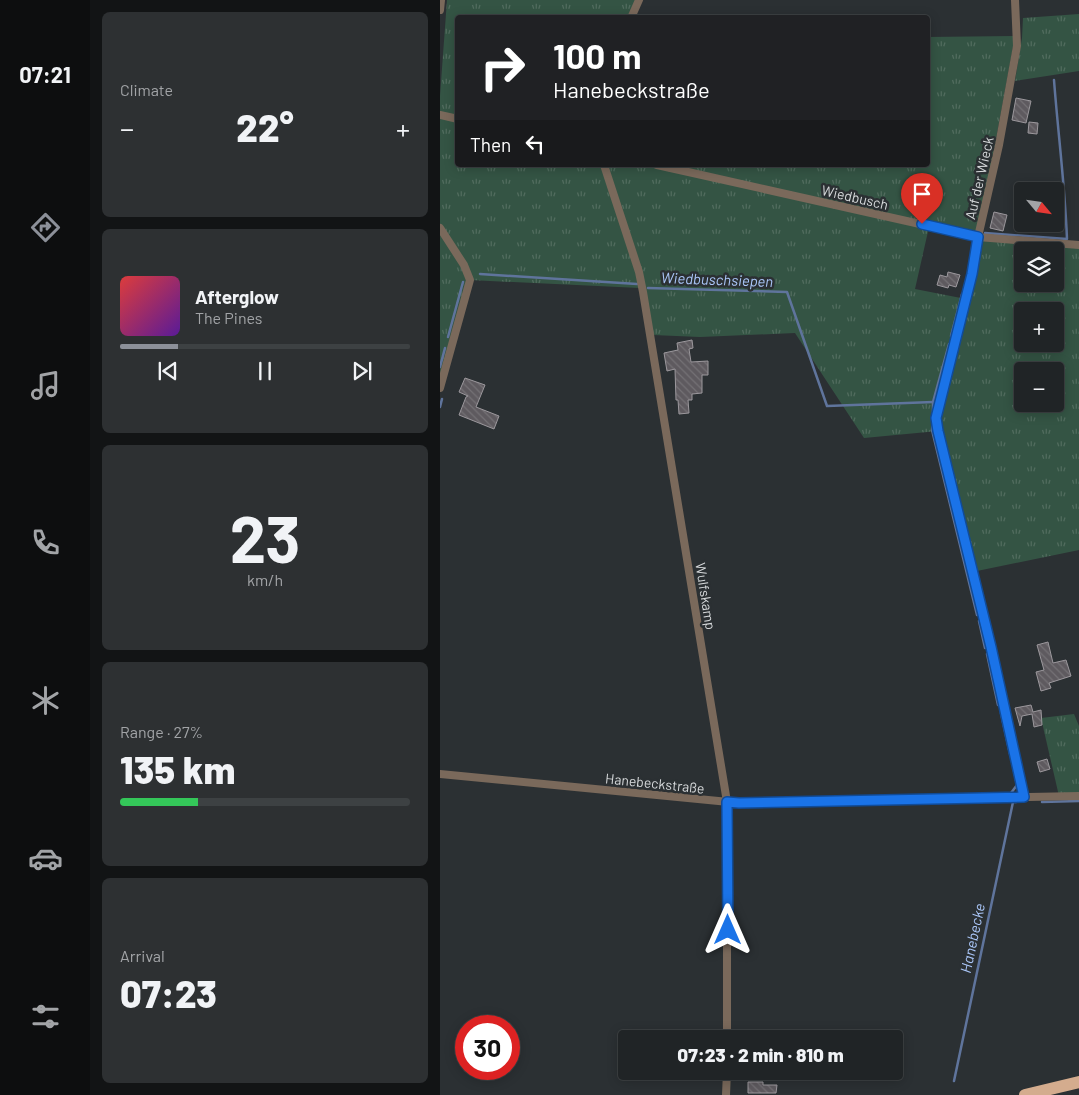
<!DOCTYPE html>
<html lang="en">
<head>
<meta charset="utf-8">
<style>
	body { margin:0; font-family:Barlow,sans-serif; background:#2d3032; color:#f1f3f6; height:100vh; display:flex; flex-direction:column; font-size:19px; white-space:nowrap }
	* { box-sizing:border-box; margin:0 }
	p { font-size:16px; color:#a2a4a7 }
	.icon { flex:none; width:28px; height:28px; fill:none; stroke:currentColor; stroke-width:2; stroke-linecap:round; stroke-linejoin:round }
	.map { position:relative; flex:1; overflow:hidden }
	.panel { display:flex; flex-direction:column; gap:12px; padding:12px; background:#121415; width:350px }
	.panel>* { flex:none }
	.guide { position:absolute; left:15px; top:15px; width:475px; height:152px; border-radius:5px; box-shadow:0 2px 12px #0003,0 0 0 1px #3d4143; background:#202124; color:#fff; overflow:hidden }
	.needle { width:32px; rotate:119deg }
	.controls { position:absolute; left:574px; top:182px; display:grid; gap:10px }
	.controls a { display:grid; place-items:center; width:50px; height:50px; border-radius:5px; background:#202426; box-shadow:0 2px 12px #0003,0 0 0 1px #3d4143; font-size:25px }
	.speed { position:absolute; left:15px; top:1015px; display:flex; gap:10px; font-size:25px; font-weight:700; text-align:center }
	.speed>* { display:grid; place-content:center; width:65px; height:65px; border-radius:50%; background:#202426; box-shadow:0 2px 12px #0003,0 0 0 1px #3d4143; line-height:1 }
	.speed .limit { border:8px solid #d22; background:#fff; color:#111 }
	.pin { position:absolute; display:grid; place-items:center; width:42px; height:42px; color:#fff; margin:-51px -21px; border-radius:50% 50% 50% 0; rotate:-45deg; box-shadow:0 0 5px #0007 }
	.pin .icon { rotate:45deg }
	.me { position:absolute; width:55px; margin:-28px; rotate:0deg; stroke-linejoin:round; filter:drop-shadow(0 0 4px #0008) }
	.turn { display:flex; align-items:center; gap:18px; height:105px; padding:0 15px; font-size:22px }
	.turn .icon { width:65px; height:65px; stroke-width:2.5 }
	.turn b { display:block; font-size:35px; line-height:42px }
	.then { display:flex; align-items:center; height:48px; padding:0 15px; background:#0003; gap:10px; font-size:19px }
	.big { font-size:38px; font-weight:800; line-height:1.1 }
	.panel .tile { flex:1; display:flex; flex-direction:column; justify-content:center; gap:8px; min-width:0; padding:0 18px; border-radius:8px; background:#2d3032 }
	.panel .dial { align-items:center; gap:0 }
	.dial b { font-size:65px; line-height:1 }
	.song { display:flex; align-items:center; gap:15px }
	.cover { width:60px; height:60px; border-radius:8px; background:linear-gradient(135deg,hsl(0 70% 55%),hsl(270 70% 35%)) }
	.played { height:5px; border-radius:2px; background:linear-gradient(90deg,#8c9099 20%,#3d4143 20%) }
	.keys { display:flex; justify-content:space-around; direction:ltr }
	.heat { display:flex; justify-content:space-between; align-items:center; font-size:28px; direction:ltr }
	.charge { height:8px; border-radius:4px; background:linear-gradient(90deg,#34c759 27%,#3d4143 0) }
	.trip { position:absolute; left:178px; top:1030px; width:285px; height:50px; border-radius:5px; background:#202426; box-shadow:0 2px 12px #0003,0 0 0 1px #3d4143; font-weight:800; line-height:50px; text-align:center }
	main { display:flex; flex:1; min-height:0 }
	.tabs { display:flex; flex-direction:column; width:90px; justify-content:space-around; align-items:center; background:#0d0e0f; color:#a2a4a7 }
	.tabs .icon { width:35px; height:35px }
	.tabs .selected { color:#8c9099 }
	.tabs b { font-size:22px; color:#f1f3f6 }
	.map>svg:first-child { display:block }
</style>
</head>
<body>
<main>
<nav class="tabs">
<b>07:21</b>
<svg class="icon selected" aria-label="directions" viewBox="0 0 24 24"><path d="M12 3l9 9-9 9-9-9zM9 14v-3h6M13 9l2 2-2 2"/></svg>
<svg class="icon" aria-label="music" viewBox="0 0 24 24"><path d="M9 18V5l10-2v13"/><circle cx="6" cy="18" r="3"/><circle cx="16" cy="16" r="3"/></svg>
<svg class="icon" aria-label="phone" viewBox="0 0 24 24"><path d="M5 4h4l2 5-3 2q2 4 5 5l2-3 5 2v4C11 20 4 13 5 4z"/></svg>
<svg class="icon" aria-label="climate" viewBox="0 0 24 24"><path d="M12 3v18M4 7l16 10M4 17L20 7"/></svg>
<svg class="icon" aria-label="car" viewBox="0 0 24 24"><path d="M5 17H2v-5l4-1 3-4h7l3 4 3 1v5h-3M9 17h6M6 11h13"/><circle cx="7" cy="17" r="2"/><circle cx="17" cy="17" r="2"/></svg>
<svg class="icon" aria-label="filters" viewBox="0 0 24 24"><path d="M4 7h16M4 17h16"/><circle cx="9" cy="7" r="2"/><circle cx="15" cy="17" r="2"/></svg>
</nav>
<section class="panel">
<div class="tile"><p>Climate</p>
<div class="heat"><a>−</a><b class="big">22°</b><a>+</a></div>
</div>
<div class="tile">
<div class="song"><i class="cover"></i><div><b>Afterglow</b><p>The Pines</p></div></div>
<div class="played"></div>
<div class="keys"><svg class="icon" aria-label="previous" viewBox="0 0 24 24"><path d="M18 5L8 12l10 7zM5 5v14"/></svg><svg class="icon" aria-label="pause" viewBox="0 0 24 24"><path d="M8 5v14M16 5v14"/></svg><svg class="icon" aria-label="next" viewBox="0 0 24 24"><path d="M6 5l10 7-10 7zM19 5v14"/></svg></div>
</div>
<div class="tile dial"><b>23</b><p>km/h</p></div>
<div class="tile"><p>Range · 27%</p><b class="big">135 km</b><div class="charge"></div></div>
<div class="tile"><p>Arrival</p><b class="big">07:23</b></div>
</section>
<div class="map">
<svg width="639" height="1095" viewBox="0 0 639 1095">
	<defs>
		<pattern id="grass-tufts" width="24" height="20" patternUnits="userSpaceOnUse" patternTransform="scale(1.25)"><rect width="24" height="20" fill="#345444"/><path d="M3 7l-1-3M5 7V3M7 7l1-3M15 17l-1-3M17 17v-4M19 17l1-3" fill="none" stroke="#516c5e"/></pattern>
		<pattern id="building-back-hatch" width="6" height="6" patternUnits="userSpaceOnUse" patternTransform="scale(1.25)"><rect width="6" height="6" fill="#5e5a5f"/><path d="M-1 5l2 2M0 0l6 6M5-1l2 2" fill="none" stroke="#747175"/></pattern>
	</defs>
	<rect width="100%" height="100%" fill="#2b3033"/>
	<g fill="url(#grass-tufts)" fill-rule="evenodd">
		<path d="M7 0H197L189 17 18 18V165H488V37L575 36 538 237 639 245V550L532 572 498 431 424 438 355 333 260 337 213 335 200 288 30 280 0 388V96ZM489 227 538 237 526 299 475 289ZM582 251H615V284H582ZM582 311H615V344H582ZM582 371H615V404H582Z"/>
		<path d="M639 14V71L575 81 582 38 583 18Z"/>
		<path d="M634 714 639 726V796H619L601 718Z"/>
	</g>
	<g fill="none" stroke-linecap="round" stroke-linejoin="round">
		<g stroke="#5f749c" stroke-width="2.5">
			<path d="M545 233 627 239C625 186 618 133 614 80"/>
			<path d="M40 274 197 284"/>
			<path d="M208 288 347 292 387 406 493 402"/>
			<path d="M511 336 522 294"/>
			<path d="M8 337 23 282"/>
			<path d="M0 367 5 348"/>
			<path d="M0 407 2 399"/>
			<path d="M493 412V402L509 344"/>
			<path d="M493 421 492 430 537 615"/>
			<path d="M539 621 545 648"/>
			<path d="M547 654 558 705"/>
			<path d="M561 713 570 754"/>
			<path d="M571 793 577 785 572 760"/>
			<path d="M602 802 639 801"/>
			<path d="M514 1081 573 802H576"/>
		</g>
	</g>
	<g fill="url(#building-back-hatch)" stroke="#9c989d">
		<path d="M576 98 591 101 586 123 572 120Z"/>
		<path d="M589 122 598 123 597 134 588 133Z"/>
		<path d="M554 212 567 215 563 231 550 228Z"/>
		<path d="M508 272 520 275 516 287 509 285 508 288 497 285 500 275 507 277Z"/>
		<path d="M252 340 253 348 249 349 251 362 268 361V375H262V393L252 394V400H248L249 413 239 414 238 400H236L235 369 227 371 224 353 238 350 237 343Z"/>
		<path d="M25 378 45 385 36 407 59 416 54 429 19 415 26 397 28 396 19 392Z"/>
		<path d="M608 642 613 663 626 660 631 676 609 683 611 688 601 691 596 672 604 670 597 645Z"/>
		<path d="M591 705 593 712 601 710 602 725 594 727 592 714 582 716 580 726 575 708Z"/>
		<path d="M607 759 610 769 600 772 597 762Z"/>
		<path d="M308 1082H323V1085H337L336 1093H308Z"/>
	</g>
	<g fill="none" stroke-linecap="round" stroke-linejoin="round">
		<g stroke="#7a695b" stroke-width="8">
			<path d="M575 0 577 46 559 145 538 237 532 274 496 418 498 431 551 647 584 797"/>
			<path d="M0 10 1 0"/>
			<path d="M191 18 199 0"/>
			<path d="M0 115 18 119"/>
			<path d="M164 165 199 272 203 292 287 802V1039"/>
			<path d="M217 165 538 237 639 245"/>
			<path d="M0 228 24 265 30 280 0 388"/>
			<path d="M0 774 299 803 639 796"/>
			<path d="M286 1095 287 1071"/>
		</g>
		<path stroke="#d4ac8e" stroke-width="12" d="M585 1095 639 1082"/>
	</g>
	<g fill="none" stroke-linecap="round" stroke-linejoin="round">
		<defs>
			<path id="route" d="M288 930 287 802 299 803 584 797 551 647 498 431 496 418 532 274 538 237 482 224"/>
		</defs>
		<use href="#route" stroke="#114b97" stroke-width="12"/>
		<use href="#route" stroke="#1a73e8" stroke-width="9"/>
	</g>
	<g text-anchor="middle" dominant-baseline="central" stroke-width="5" stroke-linejoin="round" paint-order="stroke">
		<g font-size="14" fill="#d6d9db" stroke="#2b3033">
			<text transform="translate(539 178) rotate(-77)">Auf der Wieck</text>
			<text transform="translate(415 197) rotate(13)">Wiedbusch</text>
			<text transform="translate(266 596) rotate(81)">Wulfskamp</text>
			<text transform="translate(215 783) rotate(6)">Hanebeckstraße</text>
		</g>
		<g font-size="15" font-style="italic" fill="#aac6f8" stroke="#2b3033">
			<text transform="translate(277 279) rotate(2)">Wiedbuschsiepen</text>
			<text transform="translate(532 938) rotate(-78)">Hanebecke</text>
		</g>
	</g>
</svg>
<div class="controls">
<a><svg class="needle" viewBox="-14 -14 28 28"><path d="M0-13l5 13h-10z" fill="#e53935"/><path d="M0 13l5-13h-10z" fill="#a2a4a7"/></svg></a>
<a><svg class="icon" aria-label="layers" viewBox="0 0 24 24"><path d="M12 4l9 5-9 5-9-5zM3 14l9 5 9-5"/></svg></a>
<a>+</a>
<a>−</a>
</div>
<div class="speed"><div class="limit">30</div></div>
<div class="pin" style="left:482px;top:224px;background:#d93025"><svg class="icon" aria-label="arrive" viewBox="0 0 24 24"><path d="M6 21V4h12l-3 4 3 4H6"/></svg></div>
<svg class="me" style="left:288px;top:930px" viewBox="-20 -20 40 40"><path d="M0-17L14 15 0 8-14 15z" fill="#1a73e8" stroke="#fff" stroke-width="4"/></svg>
<div class="trip">07:23 · 2 min · 810 m</div>
<div class="guide">
<div class="turn"><svg class="icon" aria-label="right" viewBox="0 0 24 24"><path d="M7 20v-9h11M14 6l5 5-5 5"/></svg><div><b>100 m</b>Hanebeckstraße</div></div>
<div class="then">Then<svg class="icon" aria-label="left" viewBox="0 0 24 24"><path d="M17 20v-9H6M10 6l-5 5 5 5"/></svg></div>
</div>
</div>
</main>
</body>
</html>
